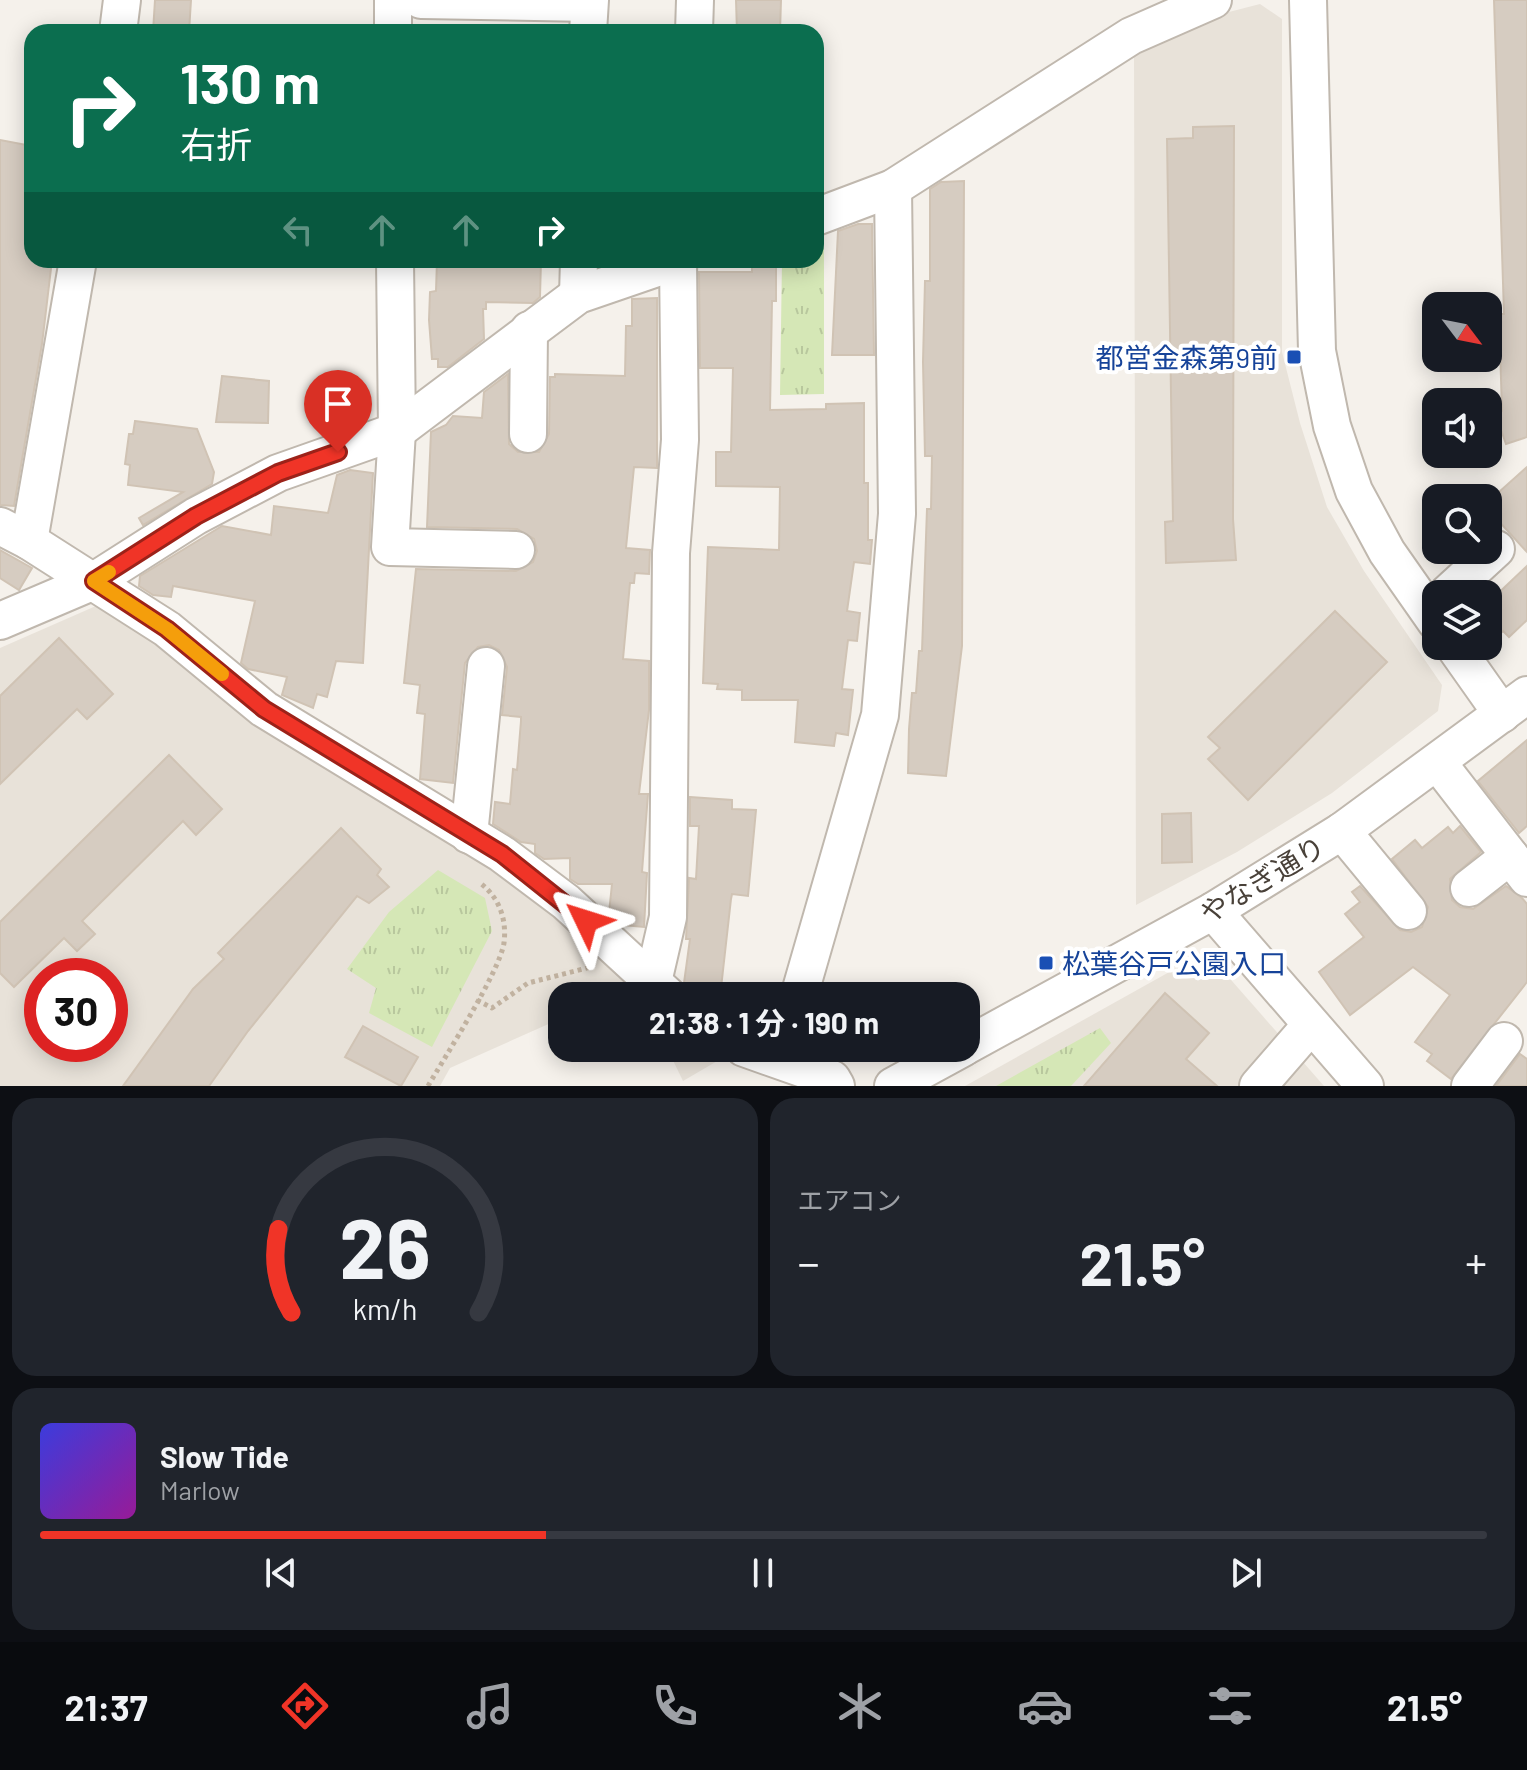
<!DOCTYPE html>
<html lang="ja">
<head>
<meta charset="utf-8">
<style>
	body { margin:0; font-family:Barlow,"Noto Sans JP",sans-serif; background:#20242c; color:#f1f3f6; height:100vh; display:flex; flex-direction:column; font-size:30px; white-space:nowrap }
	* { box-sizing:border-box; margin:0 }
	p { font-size:26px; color:#9ea1a6 }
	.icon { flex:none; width:44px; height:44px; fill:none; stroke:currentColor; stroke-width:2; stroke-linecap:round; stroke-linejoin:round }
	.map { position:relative; height:1086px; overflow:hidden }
	.drawer { display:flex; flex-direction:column; gap:12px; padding:12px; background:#0d0f14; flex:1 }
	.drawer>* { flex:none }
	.guide { position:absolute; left:24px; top:24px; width:800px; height:244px; border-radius:24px; box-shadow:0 4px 20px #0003; background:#0b6e4f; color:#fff; overflow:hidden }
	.needle { width:52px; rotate:122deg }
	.tools { position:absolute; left:1422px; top:292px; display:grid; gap:16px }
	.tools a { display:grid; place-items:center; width:80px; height:80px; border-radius:16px; background:#171b24; box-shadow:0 4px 20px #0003; font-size:40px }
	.speed { position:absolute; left:24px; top:958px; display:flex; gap:16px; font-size:40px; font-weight:700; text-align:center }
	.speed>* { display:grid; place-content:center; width:104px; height:104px; border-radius:50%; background:#171b24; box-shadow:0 4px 20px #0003; line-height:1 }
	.speed .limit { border:12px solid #d22; background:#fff; color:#111 }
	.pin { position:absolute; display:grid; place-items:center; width:68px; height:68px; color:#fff; margin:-82px -34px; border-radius:50% 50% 50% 0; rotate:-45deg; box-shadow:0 0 8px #0007 }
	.pin .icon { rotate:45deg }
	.me { position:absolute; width:88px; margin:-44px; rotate:311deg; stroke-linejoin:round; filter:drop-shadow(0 0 6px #0008) }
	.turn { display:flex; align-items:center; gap:28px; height:168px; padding:0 24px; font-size:36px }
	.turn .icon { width:104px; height:104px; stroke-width:2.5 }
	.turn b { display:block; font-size:56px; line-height:68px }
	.lanes { display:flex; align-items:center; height:76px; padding:0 24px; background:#0003; justify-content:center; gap:40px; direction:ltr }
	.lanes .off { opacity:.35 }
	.big { font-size:60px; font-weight:700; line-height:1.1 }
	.drawer .card { flex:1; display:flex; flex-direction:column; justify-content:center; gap:12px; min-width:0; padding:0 28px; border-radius:24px; background:#20242c }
	.drawer .dial { align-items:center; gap:0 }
	.dial svg { height:208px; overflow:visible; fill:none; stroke:#363941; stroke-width:7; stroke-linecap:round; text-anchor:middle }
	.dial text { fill:#f1f3f6; stroke:none }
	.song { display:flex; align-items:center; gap:24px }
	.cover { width:96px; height:96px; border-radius:12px; background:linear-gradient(135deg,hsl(240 70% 55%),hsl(300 70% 35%)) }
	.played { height:8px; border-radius:4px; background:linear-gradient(90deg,#f03427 35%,#363941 35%) }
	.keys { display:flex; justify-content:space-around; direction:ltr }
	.heat { display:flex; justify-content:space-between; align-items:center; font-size:44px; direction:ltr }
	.drawer .tiles { flex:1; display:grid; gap:12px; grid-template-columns:1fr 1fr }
	.card:last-child { grid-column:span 2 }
	.trip { position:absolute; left:548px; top:982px; width:432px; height:80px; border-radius:24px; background:#171b24; box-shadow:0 4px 20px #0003; font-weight:700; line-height:80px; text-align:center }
	.menu { display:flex; height:128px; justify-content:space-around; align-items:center; background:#090b0e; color:#9ea1a6 }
	.menu .icon { width:56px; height:56px }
	.menu .selected { color:#f03427 }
	.menu b { font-size:36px; color:#f1f3f6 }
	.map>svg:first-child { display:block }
</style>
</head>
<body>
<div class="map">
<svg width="1527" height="1086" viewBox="0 0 1527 1086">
	<defs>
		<pattern id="grass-tufts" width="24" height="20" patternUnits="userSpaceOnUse" patternTransform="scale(2)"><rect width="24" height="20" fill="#d5e7b6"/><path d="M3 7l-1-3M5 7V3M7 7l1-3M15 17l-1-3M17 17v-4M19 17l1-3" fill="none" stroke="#b8c79d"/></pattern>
	</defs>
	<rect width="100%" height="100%" fill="#f5f1eb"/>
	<g fill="#e8e2d9" fill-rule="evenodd">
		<path d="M1260 4 1282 19V352L1300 423 1327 507 1364 571 1442 685 1438 711 1332 793 1237 852 1136 905 1134 56 1229 12Z"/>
		<path d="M105 602 507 873 648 996H562V1018L450 1068 440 1086H0V648ZM42 976H110V1044H42Z"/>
		<path d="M1189 961 1218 965 1324 1086H965Z"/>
		<path d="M667 1048H723L731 1053 683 1081Z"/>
	</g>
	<g fill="url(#grass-tufts)">
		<path d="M824 231V394L780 395 782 260H816V233Z"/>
		<path d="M438 870 485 898 492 931 432 1047 369 1013 376 988 347 969 389 912Z"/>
		<path d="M1100 1028 1111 1043 1071 1086H996Z"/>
	</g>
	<g fill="#d6ccc1" stroke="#d0c3b4" stroke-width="2">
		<path d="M155 0H191L189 32H153Z"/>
		<path d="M736 0H781L780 32H737Z"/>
		<path d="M1494 0H1527V437L1506 444 1495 413 1502 411 1499 314H1504Z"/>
		<path d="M1234 126 1233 519 1236 560 1166 563 1165 522 1173 521 1167 139 1193 138V127Z"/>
		<path d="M0 140 32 146V260H52L42 344 14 506 0 505Z"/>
		<path d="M964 181 962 646 946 776 908 773 909 729 912 693H916L919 651H922L927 509H931L932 456H925L923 362 925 281H930V189L941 182Z"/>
		<path d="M858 224H872L874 355H832L838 231Z"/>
		<path d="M437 260H541L540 297 533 303 486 302V309H483L484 339 448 367H438V359H432L429 320 430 292 436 291Z"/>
		<path d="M752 266H776V301H772L770 410 826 409V404L864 403V483H868V540H872L870 564 854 562 847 611 860 613 857 641 848 640 842 689 853 690 848 735 836 733 834 746 795 742 798 700H742V690L717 689 718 684 703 683 708 547 779 550 780 487 716 486V452H731L733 368H700L699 272H752Z"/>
		<path d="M657 298V468L634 467 626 548 650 550 649 574 635 573 634 583H630L623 659 649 661V710L639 794H648L642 872 647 873 644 927 622 925 609 913 612 884H578L570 879V858L544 859 535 853V844L521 842 493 824 495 802 510 804 513 769 517 770 521 721V717L502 715 507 667 499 650 489 645 478 647 465 663 453 783 420 779 425 714 417 713 420 685 404 683 416 569 516 571 533 562 537 551 534 539 517 529 427 527 431 432 446 425 453 416 482 418 484 392 508 374 509 444 518 452H539L549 434 550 377H555V374L625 376 626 326H632V299Z"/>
		<path d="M222 376 269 381 268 423 216 422Z"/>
		<path d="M135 421 197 429 214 472 212 484 143 525 139 518 183 492 128 485 130 465 125 464 129 434H133Z"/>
		<path d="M1527 467V552L1495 517 1500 512 1490 500Z"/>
		<path d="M350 470 373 473 363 663 336 661 327 697 317 694 313 708 282 695 287 677 248 669 241 663 255 601 173 586 171 597 153 595 139 586 140 576 222 526 271 535 274 506 328 513 337 475Z"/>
		<path d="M0 550 32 568 19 590 0 578Z"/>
		<path d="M1527 566V620L1509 637 1503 631 1488 645V603Z"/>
		<path d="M1335 611 1387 662 1248 800 1208 759 1220 748 1208 737Z"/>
		<path d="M59 638 113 694 87 719 77 709 0 784V696Z"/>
		<path d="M1527 740V826L1519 833 1478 781Z"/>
		<path d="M169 755 222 809 196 835 183 821 82 921 95 934 77 951 64 938 14 987 0 973V922Z"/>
		<path d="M690 797 732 800V809L756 810 748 896 732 894 731 899 721 988 684 983 690 939H686L689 878 696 879 699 826H690Z"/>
		<path d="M1191 813 1192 862 1162 863V814Z"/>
		<path d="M1460 826 1481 852 1450 879 1452 900 1460 907 1473 909 1506 886 1522 898 1527 904V982L1451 1079 1427 1061 1432 1054 1415 1042 1450 995 1413 967 1350 1015 1319 972 1364 937 1345 914 1360 902 1352 892 1360 886 1400 930 1411 932 1422 927 1428 907 1392 859 1415 840 1422 848 1448 827 1453 833Z"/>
		<path d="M341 828 381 869 377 875 389 887 369 903 357 896 248 1031 209 1086H123L193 989 224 959 218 953Z"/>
		<path d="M1165 993 1209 1033 1186 1059 1217 1086H1084Z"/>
		<path d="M363 1026 418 1057 401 1086 345 1057Z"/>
		<path d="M1520 1054 1527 1059V1086H1496Z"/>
	</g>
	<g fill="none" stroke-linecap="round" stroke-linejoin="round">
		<defs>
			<g id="minor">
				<path d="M393 0V32"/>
				<path d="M421 0 589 3"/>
				<path d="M1308 0 1317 351 1332 426 1354 491 1387 552 1436 622"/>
				<path d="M118 32 122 0"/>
				<path d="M588 32 590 0"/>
				<path d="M694 32 695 0"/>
				<path d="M816 217 893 188 1131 36 1213 0"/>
				<path d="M395 260 397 431 390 547 516 550"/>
				<path d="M578 295 579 260"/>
				<path d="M528 434 529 330"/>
				<path d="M0 526 29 541 78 260"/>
				<path d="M29 541 167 629 264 709 502 854 566 902 668 996"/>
				<path d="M1447 594 1496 549"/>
				<path d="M0 621 94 581 196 516 278 473 397 431 578 295 680 260"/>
				<path d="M1454 646 1502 714"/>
				<path d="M1438 763 1527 878"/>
				<path d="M1342 831 1408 911"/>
				<path d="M469 835 486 666"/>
				<path d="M1469 888 1510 856"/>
				<path d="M1213 911 1365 1086"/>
				<path d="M653 982 668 917 671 553 680 440 678 261"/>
				<path d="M799 996 880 715 897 514 893 188"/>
				<path d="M966 1046 1213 911 1342 831 1527 695"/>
				<path d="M744 1048 832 1079 836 1086"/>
				<path d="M893 1086 963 1048"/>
				<path d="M1258 1086 1311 1025"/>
				<path d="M1470 1086 1504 1041"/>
			</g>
		</defs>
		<use href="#minor" stroke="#c0b8ae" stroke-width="40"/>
		<g stroke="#c1b2a0" stroke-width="5" stroke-dasharray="4 4" stroke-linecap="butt">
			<path d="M477 1000 492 1008 528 983 591 967"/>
			<path d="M428 1086C446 1055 499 973 504 943 507 919 499 897 480 883"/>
		</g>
		<use href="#minor" stroke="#fff" stroke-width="36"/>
	</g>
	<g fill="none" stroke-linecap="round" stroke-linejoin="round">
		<defs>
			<path id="route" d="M338 452 278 473 196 516 94 581 167 629 264 709 502 854 586 921"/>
		</defs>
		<use href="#route" stroke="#9c2219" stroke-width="20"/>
		<use href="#route" stroke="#f03427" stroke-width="14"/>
		<path stroke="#f59e0b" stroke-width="14" d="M109 572 94 581 167 629 222 674"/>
	</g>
	<g fill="#1a4fb4" stroke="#fff" stroke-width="3">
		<rect x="1286" y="349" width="16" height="16" rx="4"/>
		<rect x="1038" y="955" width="16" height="16" rx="4"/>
	</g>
	<g text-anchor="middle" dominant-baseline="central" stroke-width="8" stroke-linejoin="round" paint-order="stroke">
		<g font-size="28" fill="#164399" stroke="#fff" text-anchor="end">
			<text x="1278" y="357">都営金森第9前</text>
			<text x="1062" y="963" text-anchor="start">松葉谷戸公園入口</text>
		</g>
		<g font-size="28" fill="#494139" stroke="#fff">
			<text transform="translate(1262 879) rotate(-31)">やなぎ通り</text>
		</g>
	</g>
</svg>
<div class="tools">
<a><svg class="needle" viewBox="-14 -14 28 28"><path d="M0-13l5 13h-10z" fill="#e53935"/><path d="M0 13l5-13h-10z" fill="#9ea1a6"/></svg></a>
<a><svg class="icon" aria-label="sound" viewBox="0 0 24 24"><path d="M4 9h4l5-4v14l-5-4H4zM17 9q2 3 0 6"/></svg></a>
<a><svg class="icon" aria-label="search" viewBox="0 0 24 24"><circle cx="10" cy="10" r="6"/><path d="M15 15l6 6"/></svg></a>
<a><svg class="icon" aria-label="layers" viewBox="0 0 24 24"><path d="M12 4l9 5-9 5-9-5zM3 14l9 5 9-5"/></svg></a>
</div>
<div class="speed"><div class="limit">30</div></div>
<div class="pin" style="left:338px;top:452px;background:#d93025"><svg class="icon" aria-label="arrive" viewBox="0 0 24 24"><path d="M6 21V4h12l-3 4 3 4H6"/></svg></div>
<svg class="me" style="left:586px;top:921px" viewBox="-20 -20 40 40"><path d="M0-17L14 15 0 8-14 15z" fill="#f03427" stroke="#fff" stroke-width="4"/></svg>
<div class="trip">21:38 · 1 分 · 190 m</div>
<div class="guide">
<div class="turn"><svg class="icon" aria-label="right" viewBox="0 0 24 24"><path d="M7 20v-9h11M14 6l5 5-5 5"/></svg><div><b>130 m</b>右折</div></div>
<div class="lanes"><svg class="icon off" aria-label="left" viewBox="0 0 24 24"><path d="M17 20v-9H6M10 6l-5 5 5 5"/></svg><svg class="icon off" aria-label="ahead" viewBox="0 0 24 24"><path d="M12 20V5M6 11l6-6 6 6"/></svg><svg class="icon off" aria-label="ahead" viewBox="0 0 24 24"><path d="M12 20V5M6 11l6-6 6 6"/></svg><svg class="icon" aria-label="right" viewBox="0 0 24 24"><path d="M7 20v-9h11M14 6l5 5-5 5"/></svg></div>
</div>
</div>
<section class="drawer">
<div class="tiles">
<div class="card dial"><svg viewBox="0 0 100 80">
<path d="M14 69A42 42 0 1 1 86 69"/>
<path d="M14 69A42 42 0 0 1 9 37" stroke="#f03427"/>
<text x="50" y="56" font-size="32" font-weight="700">26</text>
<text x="50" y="72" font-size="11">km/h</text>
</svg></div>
<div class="card"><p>エアコン</p>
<div class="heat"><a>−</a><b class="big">21.5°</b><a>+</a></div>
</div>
<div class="card">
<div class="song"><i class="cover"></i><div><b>Slow Tide</b><p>Marlow</p></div></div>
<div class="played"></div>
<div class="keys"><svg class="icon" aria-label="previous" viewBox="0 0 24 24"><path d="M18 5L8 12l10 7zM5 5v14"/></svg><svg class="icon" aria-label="pause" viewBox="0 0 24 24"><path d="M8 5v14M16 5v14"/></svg><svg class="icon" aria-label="next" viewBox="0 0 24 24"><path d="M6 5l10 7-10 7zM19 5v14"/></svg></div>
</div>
</div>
</section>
<nav class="menu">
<b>21:37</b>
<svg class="icon selected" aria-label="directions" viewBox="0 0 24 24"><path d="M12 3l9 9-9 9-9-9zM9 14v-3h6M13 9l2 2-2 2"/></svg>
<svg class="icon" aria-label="music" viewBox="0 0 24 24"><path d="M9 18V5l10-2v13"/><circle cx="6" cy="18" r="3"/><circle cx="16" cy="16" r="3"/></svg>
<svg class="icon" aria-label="phone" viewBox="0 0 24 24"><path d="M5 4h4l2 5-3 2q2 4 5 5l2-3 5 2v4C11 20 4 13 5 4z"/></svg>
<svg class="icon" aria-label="climate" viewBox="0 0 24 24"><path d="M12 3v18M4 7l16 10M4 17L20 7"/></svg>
<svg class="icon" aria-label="car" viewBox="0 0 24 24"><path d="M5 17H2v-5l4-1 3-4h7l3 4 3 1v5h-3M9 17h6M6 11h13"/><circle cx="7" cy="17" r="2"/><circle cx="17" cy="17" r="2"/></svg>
<svg class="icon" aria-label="filters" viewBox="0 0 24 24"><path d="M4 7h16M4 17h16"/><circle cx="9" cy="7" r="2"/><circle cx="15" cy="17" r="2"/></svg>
<b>21.5°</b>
</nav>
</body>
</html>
